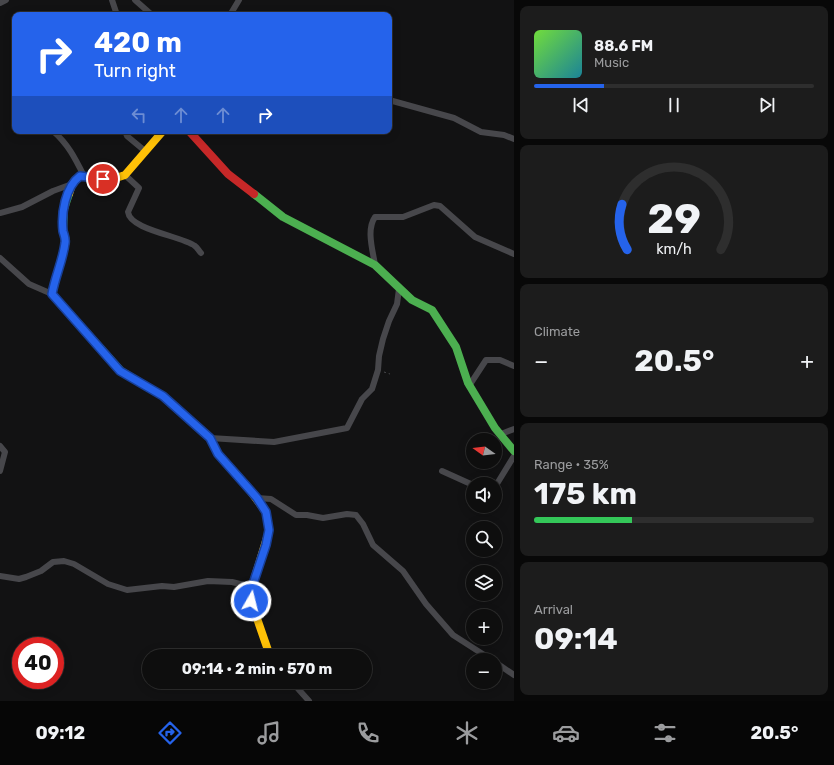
<!DOCTYPE html>
<html lang="en">
<head>
<meta charset="utf-8">
<style>
	body { margin:0; font-family:Rubik,sans-serif; background:#1c1c1c; color:#f1f3f6; height:100vh; display:flex; flex-direction:column; font-size:15px; white-space:nowrap }
	* { box-sizing:border-box; margin:0 }
	p { font-size:13px; color:#9b9c9e }
	.icon { flex:none; width:22px; height:22px; fill:none; stroke:currentColor; stroke-width:2; stroke-linecap:round; stroke-linejoin:round }
	.map { position:relative; flex:1; overflow:hidden }
	.details { display:flex; flex-direction:column; gap:6px; padding:6px; background:#080808; width:320px }
	.details>* { flex:none }
	.top-card { position:absolute; left:12px; top:12px; width:380px; height:122px; border-radius:8px; box-shadow:0 2px 10px #0003,0 0 0 1px #2e2e2e; background:#2563eb; color:#fff; overflow:hidden }
	.needle { width:26px; rotate:284deg }
	.tools { position:absolute; left:466px; top:433px; display:grid; gap:8px }
	.tools a { display:grid; place-items:center; width:36px; height:36px; border-radius:50%; background:#0e0e0e; box-shadow:0 2px 10px #0003,0 0 0 1px #2e2e2e; font-size:20px }
	.speed { position:absolute; left:12px; top:637px; display:flex; gap:8px; font-size:20px; font-weight:700; text-align:center }
	.speed>* { display:grid; place-content:center; width:52px; height:52px; border-radius:50%; background:#0e0e0e; box-shadow:0 2px 10px #0003,0 0 0 1px #2e2e2e; line-height:1 }
	.speed .limit { border:6px solid #d22; background:#fff; color:#111 }
	.pin { position:absolute; display:grid; place-items:center; width:34px; height:34px; color:#fff; margin:-17px; border:2px solid #fff; border-radius:50%; box-shadow:0 1px 4px #0007 }
	.me { position:absolute; width:44px; margin:-22px; rotate:8deg; stroke-linejoin:round; filter:drop-shadow(0 0 3px #0008) }
	.turn { display:flex; align-items:center; gap:14px; height:84px; padding:0 16px; font-size:18px }
	.turn .icon { width:52px; height:52px; stroke-width:2.5 }
	.turn b { display:block; font-size:28px; line-height:34px }
	.lanes { display:flex; align-items:center; height:38px; padding:0 16px; background:#0003; justify-content:center; gap:20px; direction:ltr }
	.lanes .off { opacity:.35 }
	.big { font-size:30px; font-weight:700; line-height:1.1 }
	.details .card { flex:1; display:flex; flex-direction:column; justify-content:center; gap:6px; min-width:0; padding:0 14px; border-radius:8px; background:#1c1c1c }
	.details .dial { align-items:center; gap:0 }
	.dial svg { height:104px; overflow:visible; fill:none; stroke:#2e2e2e; stroke-width:7; stroke-linecap:round; text-anchor:middle }
	.dial text { fill:#f1f3f6; stroke:none }
	.song { display:flex; align-items:center; gap:12px }
	.cover { width:48px; height:48px; border-radius:6px; background:linear-gradient(135deg,hsl(100 70% 55%),hsl(190 70% 35%)) }
	.played { height:4px; border-radius:2px; background:linear-gradient(90deg,#2563eb 25%,#2e2e2e 25%) }
	.keys { display:flex; justify-content:space-around; direction:ltr }
	.heat { display:flex; justify-content:space-between; align-items:center; font-size:22px; direction:ltr }
	.charge { height:6px; border-radius:3px; background:linear-gradient(90deg,#34c759 35%,#2e2e2e 0) }
	.trip { position:absolute; left:142px; top:649px; width:230px; height:40px; border-radius:20px; background:#0e0e0e; box-shadow:0 2px 10px #0003,0 0 0 1px #2e2e2e; font-weight:700; line-height:40px; text-align:center }
	.tabs { display:flex; height:64px; justify-content:space-around; align-items:center; background:#060606; color:#9b9c9e }
	.tabs .icon { width:28px; height:28px }
	.tabs .on { color:#2563eb }
	.tabs b { font-size:18px; color:#f1f3f6 }
	main { display:flex; flex:1; min-height:0 }
	.map>svg:first-child { display:block }
</style>
</head>
<body>
<main>
<div class="map">
<svg width="514" height="701" viewBox="0 0 514 701">
	<rect width="100%" height="100%" fill="#121213"/>
	<g fill="none" stroke-linecap="round" stroke-linejoin="round">
		<path stroke="#48494c" stroke-width="1" stroke-dasharray="2 3" stroke-linecap="butt" d="M384 372 390 374"/>
		<g stroke="#47474b" stroke-width="6">
			<path d="M112 0 117 15"/>
			<path d="M135 0 152 15"/>
			<path d="M0 3 6 0"/>
			<path d="M230 15 239 0"/>
			<path d="M389 100 454 118 481 132 504 135 514 139"/>
			<path d="M53 131C68 144 75 158 84 176"/>
			<path d="M125 131 127 136 145 151"/>
			<path d="M125 175 139 188 128 212C130 230 182 236 195 246 197 247 199 251 201 253"/>
			<path d="M0 213 22 207 53 191 72 184"/>
			<path d="M0 258 29 284 52 294"/>
			<path d="M375 265C373 251 366 230 375 217H403L434 205 440 206 475 237 514 254"/>
			<path d="M469 386 486 360H500L514 366"/>
			<path d="M501 434 514 429"/>
			<path d="M210 438 274 442 347 428 362 399 372 389 378 370 379 356 383 339 389 321 397 304 399 289"/>
			<path d="M0 446 5 452 0 471"/>
			<path d="M442 471 473 485"/>
			<path d="M495 487 514 456"/>
			<path d="M257 498 271 499 296 515H307L323 518 347 514 356 515 363 524 373 545 403 571 426 604 453 635 492 660"/>
			<path d="M0 576 19 579 26 577 41 571 53 562 64 561 74 564 108 584 127 590 162 586 174 587 208 581 232 582 252 587"/>
			<path d="M495 662 514 675"/>
			<path d="M292 682 309 701"/>
		</g>
		<g stroke="#4caf50" stroke-width="8">
			<path d="M69 194 64 209 63 230 66 241 52 294 121 371 163 396 210 438 218 454 246 485"/>
			<path d="M254 194 283 217 375 265 412 300 432 310 456 347 468 383 495 428 514 451"/>
		</g>
		<g stroke="#ffc107" stroke-width="8">
			<path d="M69 194 72 184 80 176 113 179 125 175 163 131"/>
			<path d="M246 485 266 512 269 531 252 587 251 601 270 656"/>
		</g>
		<path stroke="#c62828" stroke-width="8" d="M189 131 228 174 254 194"/>
	</g>
	<g fill="none" stroke-linecap="round" stroke-linejoin="round">
		<defs>
			<path id="route" d="M103 179 80 176C65 187 61 214 63 231 64 235 66 239 65 243 63 260 55 277 52 294L120 371 163 396 210 438 218 454 257 498 266 512 269 530 266 545 252 587 251 601"/>
		</defs>
		<use href="#route" stroke="#184099" stroke-width="10"/>
		<use href="#route" stroke="#2563eb" stroke-width="7"/>
	</g>
</svg>
<div class="tools">
<a><svg class="needle" viewBox="-14 -14 28 28"><path d="M0-13l5 13h-10z" fill="#e53935"/><path d="M0 13l5-13h-10z" fill="#9b9c9e"/></svg></a>
<a><svg class="icon" aria-label="sound" viewBox="0 0 24 24"><path d="M4 9h4l5-4v14l-5-4H4zM17 9q2 3 0 6"/></svg></a>
<a><svg class="icon" aria-label="search" viewBox="0 0 24 24"><circle cx="10" cy="10" r="6"/><path d="M15 15l6 6"/></svg></a>
<a><svg class="icon" aria-label="layers" viewBox="0 0 24 24"><path d="M12 4l9 5-9 5-9-5zM3 14l9 5 9-5"/></svg></a>
<a>+</a>
<a>−</a>
</div>
<div class="speed"><div class="limit">40</div></div>
<div class="pin" style="left:103px;top:179px;background:#d93025"><svg class="icon" aria-label="arrive" viewBox="0 0 24 24"><path d="M6 21V4h12l-3 4 3 4H6"/></svg></div>
<svg class="me" style="left:251px;top:601px" viewBox="-20 -20 40 40"><circle r="17" fill="#2563eb" stroke="#fff" stroke-width="3"/><path d="M0-11L8 9 0 5-8 9z" fill="#fff"/></svg>
<div class="trip">09:14 · 2 min · 570 m</div>
<div class="top-card">
<div class="turn"><svg class="icon" aria-label="right" viewBox="0 0 24 24"><path d="M7 20v-9h11M14 6l5 5-5 5"/></svg><div><b>420 m</b>Turn right</div></div>
<div class="lanes"><svg class="icon off" aria-label="left" viewBox="0 0 24 24"><path d="M17 20v-9H6M10 6l-5 5 5 5"/></svg><svg class="icon off" aria-label="ahead" viewBox="0 0 24 24"><path d="M12 20V5M6 11l6-6 6 6"/></svg><svg class="icon off" aria-label="ahead" viewBox="0 0 24 24"><path d="M12 20V5M6 11l6-6 6 6"/></svg><svg class="icon" aria-label="right" viewBox="0 0 24 24"><path d="M7 20v-9h11M14 6l5 5-5 5"/></svg></div>
</div>
</div>
<section class="details">
<div class="card">
<div class="song"><i class="cover"></i><div><b>88.6 FM</b><p>Music</p></div></div>
<div class="played"></div>
<div class="keys"><svg class="icon" aria-label="previous" viewBox="0 0 24 24"><path d="M18 5L8 12l10 7zM5 5v14"/></svg><svg class="icon" aria-label="pause" viewBox="0 0 24 24"><path d="M8 5v14M16 5v14"/></svg><svg class="icon" aria-label="next" viewBox="0 0 24 24"><path d="M6 5l10 7-10 7zM19 5v14"/></svg></div>
</div>
<div class="card dial"><svg viewBox="0 0 100 80">
<path d="M14 69A42 42 0 1 1 86 69"/>
<path d="M14 69A42 42 0 0 1 10 34" stroke="#2563eb"/>
<text x="50" y="56" font-size="32" font-weight="700">29</text>
<text x="50" y="72" font-size="11">km/h</text>
</svg></div>
<div class="card"><p>Climate</p>
<div class="heat"><a>−</a><b class="big">20.5°</b><a>+</a></div>
</div>
<div class="card"><p>Range · 35%</p><b class="big">175 km</b><div class="charge"></div></div>
<div class="card"><p>Arrival</p><b class="big">09:14</b></div>
</section>
</main>
<nav class="tabs">
<b>09:12</b>
<svg class="icon on" aria-label="directions" viewBox="0 0 24 24"><path d="M12 3l9 9-9 9-9-9zM9 14v-3h6M13 9l2 2-2 2"/></svg>
<svg class="icon" aria-label="music" viewBox="0 0 24 24"><path d="M9 18V5l10-2v13"/><circle cx="6" cy="18" r="3"/><circle cx="16" cy="16" r="3"/></svg>
<svg class="icon" aria-label="phone" viewBox="0 0 24 24"><path d="M5 4h4l2 5-3 2q2 4 5 5l2-3 5 2v4C11 20 4 13 5 4z"/></svg>
<svg class="icon" aria-label="climate" viewBox="0 0 24 24"><path d="M12 3v18M4 7l16 10M4 17L20 7"/></svg>
<svg class="icon" aria-label="car" viewBox="0 0 24 24"><path d="M5 17H2v-5l4-1 3-4h7l3 4 3 1v5h-3M9 17h6M6 11h13"/><circle cx="7" cy="17" r="2"/><circle cx="17" cy="17" r="2"/></svg>
<svg class="icon" aria-label="filters" viewBox="0 0 24 24"><path d="M4 7h16M4 17h16"/><circle cx="9" cy="7" r="2"/><circle cx="15" cy="17" r="2"/></svg>
<b>20.5°</b>
</nav>
</body>
</html>
